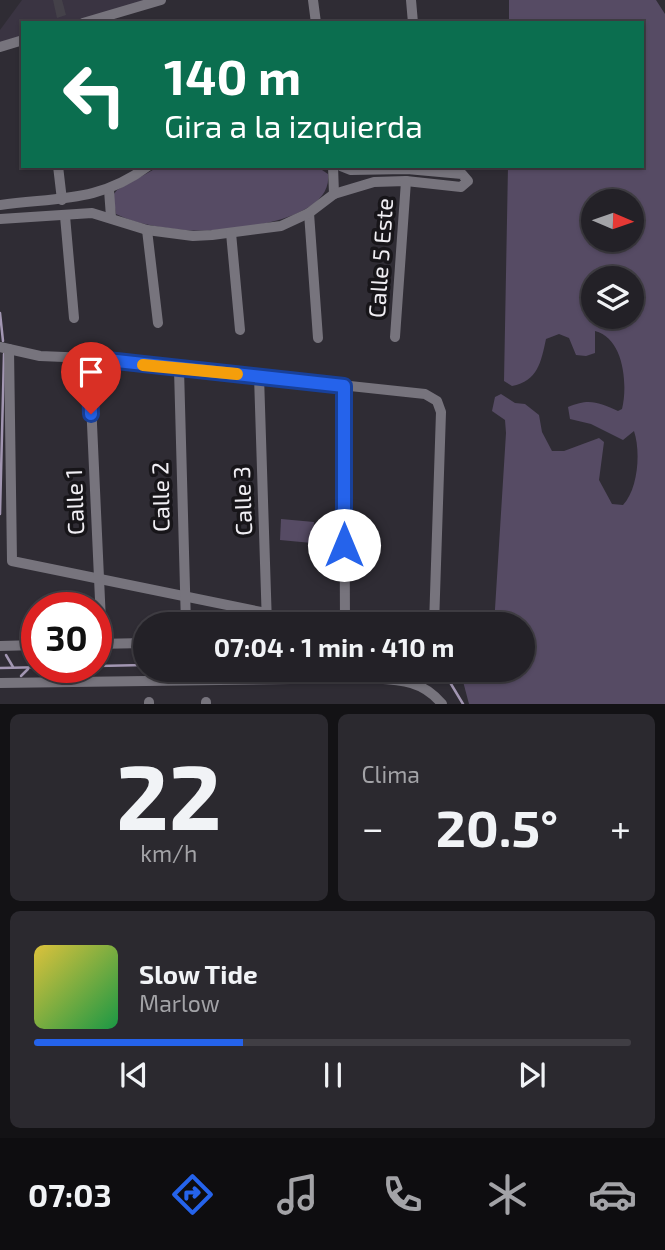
<!DOCTYPE html>
<html lang="es">
<head>
<meta charset="utf-8">
<style>
	body { margin:0; font-family:"Exo 2",sans-serif; background:#2b292f; color:#f1f3f6; height:100vh; display:flex; flex-direction:column; font-size:26px; white-space:nowrap }
	* { box-sizing:border-box; margin:0 }
	p { font-size:23px; color:#a3a3a7 }
	.icon { flex:none; width:38px; height:38px; fill:none; stroke:currentColor; stroke-width:2; stroke-linecap:round; stroke-linejoin:round }
	.map { position:relative; height:704px; overflow:hidden }
	.side { display:flex; flex-direction:column; gap:10px; padding:10px; background:#131215; flex:1 }
	.side>* { flex:none }
	.guide { position:absolute; left:21px; top:21px; width:623px; height:147px; border-radius:0px; box-shadow:0 2px 5px #0004,0 0 0 2px #403e44; background:#0b6e4f; color:#fff; overflow:hidden }
	.needle { width:46px; rotate:92deg }
	.tools { position:absolute; left:581px; top:189px; display:grid; gap:14px }
	.tools a { display:grid; place-items:center; width:63px; height:63px; border-radius:50%; background:#232127; box-shadow:0 2px 5px #0004,0 0 0 2px #403e44; font-size:35px }
	.speed { position:absolute; left:21px; top:592px; display:flex; gap:14px; font-size:35px; font-weight:700; text-align:center }
	.speed>* { display:grid; place-content:center; width:91px; height:91px; border-radius:50%; background:#232127; box-shadow:0 2px 5px #0004,0 0 0 2px #403e44; line-height:1 }
	.speed .limit { border:10px solid #d22; background:#fff; color:#111 }
	.pin { position:absolute; display:grid; place-items:center; width:60px; height:60px; color:#fff; margin:-72px -30px; border-radius:50% 50% 50% 0; rotate:-45deg; box-shadow:0 0 7px #0007 }
	.pin .icon { rotate:45deg }
	.me { position:absolute; width:77px; margin:-38px; rotate:0deg; stroke-linejoin:round; filter:drop-shadow(0 0 5px #0008) }
	.turn { display:flex; align-items:center; gap:24px; height:147px; padding:0 28px; font-size:32px }
	.turn .icon { width:91px; height:91px; stroke-width:2.5 }
	.turn b { display:block; font-size:49px; line-height:60px }
	.big { font-size:52px; font-weight:700; line-height:1.1 }
	.side .tile { flex:1; display:flex; flex-direction:column; justify-content:center; gap:10px; min-width:0; padding:0 24px; border-radius:10px; background:#2b292f }
	.side .dial { align-items:center; gap:0 }
	.dial b { font-size:91px; line-height:1 }
	.song { display:flex; align-items:center; gap:21px }
	.cover { width:84px; height:84px; border-radius:10px; background:linear-gradient(135deg,hsl(50 70% 55%),hsl(140 70% 35%)) }
	.played { height:7px; border-radius:4px; background:linear-gradient(90deg,#2563eb 35%,#403e44 35%) }
	.keys { display:flex; justify-content:space-around; direction:ltr }
	.heat { display:flex; justify-content:space-between; align-items:center; font-size:38px; direction:ltr }
	.side .tiles { flex:1; display:grid; gap:10px; grid-template-columns:1fr 1fr }
	.tile:last-child { grid-column:span 2 }
	.trip { position:absolute; left:133px; top:612px; width:402px; height:70px; border-radius:35px; background:#232127; box-shadow:0 2px 5px #0004,0 0 0 2px #403e44; font-weight:700; line-height:70px; text-align:center }
	.menu { display:flex; height:112px; justify-content:space-around; align-items:center; background:#0e0d10; color:#a3a3a7 }
	.menu .icon { width:49px; height:49px }
	.menu .selected { color:#2563eb }
	.menu b { font-size:32px; color:#f1f3f6 }
	.map>svg:first-child { display:block }
</style>
</head>
<body>
<div class="map">
<svg width="665" height="704" viewBox="0 0 665 704">
	<rect width="100%" height="100%" fill="#2f2c34"/>
	<path fill="#3a3442" d="M22 0H150L76 23H23V39L0 45V30Z"/>
	<g fill="#564b64" fill-rule="evenodd">
		<path d="M509 0H656L665 14V704H469L460 670H523V625H494L506 433 505 420 492 411 495 397 501 394 515 403 525 404 539 415 542 432 552 451H564L599 438 604 442 599 480 612 504 623 505C638 489 641 452 634 431L623 440 591 424 570 419 568 407C589 398 598 402 618 411L622 409C628 385 624 338 595 331V353L586 356 576 355 569 338 559 334 546 339C541 362 538 381 512 386L504 381 508 166H642V23H509ZM593 201H632V240H593ZM632 278V317H593V278Z"/>
		<path d="M160 166H316L328 174C334 224 219 233 185 230 162 228 136 224 116 214L113 195 117 190Z"/>
		<path d="M281 519 314 522 312 543 280 540Z"/>
	</g>
	<g fill="none" stroke-linecap="round" stroke-linejoin="round">
		<g stroke="#a296b2" stroke-width="2.5">
			<path d="M0 313 3 341"/>
			<path d="M0 514 4 354"/>
			<path d="M6 655 13 667"/>
			<path d="M0 668 145 665"/>
			<path d="M438 670 445 674 463 704"/>
			<path d="M21 676 28 669"/>
		</g>
	</g>
	<path fill="#444149" d="M53 0H62L66 15 57 18Z"/>
	<g fill="none" stroke-linecap="round" stroke-linejoin="round">
		<g stroke="#77747d" stroke-width="10">
			<path d="M313 0 316 23"/>
			<path d="M411 0 413 23"/>
			<path d="M83 23 161 0"/>
			<path d="M0 47 23 40"/>
			<path d="M58 166 62 200"/>
			<path d="M333 166 334 194"/>
			<path d="M109 190 111 217"/>
			<path d="M0 205C57 197 99 203 148 166"/>
			<path d="M309 213 318 338"/>
			<path d="M65 216 74 318"/>
			<path d="M0 219 92 213 147 230 193 236 212 235 281 226 309 213 334 194 374 182 406 181 461 187 468 181 462 174 407 169 351 170 341 166"/>
			<path d="M147 230 158 323"/>
			<path d="M231 233 240 330"/>
			<path d="M395 337 406 181"/>
			<path d="M0 347 40 356 89 358 425 394 437 401 441 412 434 625"/>
			<path d="M9 349 12 561 266 613"/>
			<path d="M89 358 102 644"/>
			<path d="M179 369 186 625"/>
			<path d="M259 376 267 625"/>
			<path d="M344 386 345 625"/>
			<path d="M96 644 145 643"/>
			<path d="M0 646 37 645"/>
			<path d="M0 683 365 678C396 680 421 678 442 704"/>
			<path d="M149 704V702"/>
			<path d="M206 704V702"/>
		</g>
	</g>
	<g fill="none" stroke-linecap="round" stroke-linejoin="round">
		<defs>
			<path id="route" d="M91 414 89 358 344 386V545"/>
		</defs>
		<use href="#route" stroke="#184099" stroke-width="18"/>
		<use href="#route" stroke="#2563eb" stroke-width="12"/>
		<path stroke="#f59e0b" stroke-width="12" d="M143 365 237 374"/>
	</g>
	<g text-anchor="middle" dominant-baseline="central" stroke-width="7" stroke-linejoin="round" paint-order="stroke">
		<g font-size="23" fill="#f0eef3" stroke="#171519">
			<text transform="translate(380 258) rotate(-86)">Calle 5 Este</text>
			<text transform="translate(160 497) rotate(-91)">Calle 2</text>
			<text transform="translate(242 501) rotate(-92)">Calle 3</text>
			<text transform="translate(74 502) rotate(-92)">Calle 1</text>
		</g>
	</g>
</svg>
<div class="tools">
<a><svg class="needle" viewBox="-14 -14 28 28"><path d="M0-13l5 13h-10z" fill="#e53935"/><path d="M0 13l5-13h-10z" fill="#a3a3a7"/></svg></a>
<a><svg class="icon" aria-label="layers" viewBox="0 0 24 24"><path d="M12 4l9 5-9 5-9-5zM3 14l9 5 9-5"/></svg></a>
</div>
<div class="speed"><div class="limit">30</div></div>
<div class="pin" style="left:91px;top:414px;background:#d93025"><svg class="icon" aria-label="arrive" viewBox="0 0 24 24"><path d="M6 21V4h12l-3 4 3 4H6"/></svg></div>
<svg class="me" style="left:344px;top:545px" viewBox="-20 -20 40 40"><circle r="19" fill="#fff"/><path d="M0-13L10 11 0 6-10 11z" fill="#2563eb"/></svg>
<div class="trip">07:04 · 1 min · 410 m</div>
<div class="guide">
<div class="turn"><svg class="icon" aria-label="left" viewBox="0 0 24 24"><path d="M17 20v-9H6M10 6l-5 5 5 5"/></svg><div><b>140 m</b>Gira a la izquierda</div></div>
</div>
</div>
<section class="side">
<div class="tiles">
<div class="tile dial"><b>22</b><p>km/h</p></div>
<div class="tile"><p>Clima</p>
<div class="heat"><a>−</a><b class="big">20.5°</b><a>+</a></div>
</div>
<div class="tile">
<div class="song"><i class="cover"></i><div><b>Slow Tide</b><p>Marlow</p></div></div>
<div class="played"></div>
<div class="keys"><svg class="icon" aria-label="previous" viewBox="0 0 24 24"><path d="M18 5L8 12l10 7zM5 5v14"/></svg><svg class="icon" aria-label="pause" viewBox="0 0 24 24"><path d="M8 5v14M16 5v14"/></svg><svg class="icon" aria-label="next" viewBox="0 0 24 24"><path d="M6 5l10 7-10 7zM19 5v14"/></svg></div>
</div>
</div>
</section>
<nav class="menu">
<b>07:03</b>
<svg class="icon selected" aria-label="directions" viewBox="0 0 24 24"><path d="M12 3l9 9-9 9-9-9zM9 14v-3h6M13 9l2 2-2 2"/></svg>
<svg class="icon" aria-label="music" viewBox="0 0 24 24"><path d="M9 18V5l10-2v13"/><circle cx="6" cy="18" r="3"/><circle cx="16" cy="16" r="3"/></svg>
<svg class="icon" aria-label="phone" viewBox="0 0 24 24"><path d="M5 4h4l2 5-3 2q2 4 5 5l2-3 5 2v4C11 20 4 13 5 4z"/></svg>
<svg class="icon" aria-label="climate" viewBox="0 0 24 24"><path d="M12 3v18M4 7l16 10M4 17L20 7"/></svg>
<svg class="icon" aria-label="car" viewBox="0 0 24 24"><path d="M5 17H2v-5l4-1 3-4h7l3 4 3 1v5h-3M9 17h6M6 11h13"/><circle cx="7" cy="17" r="2"/><circle cx="17" cy="17" r="2"/></svg>
</nav>
</body>
</html>
